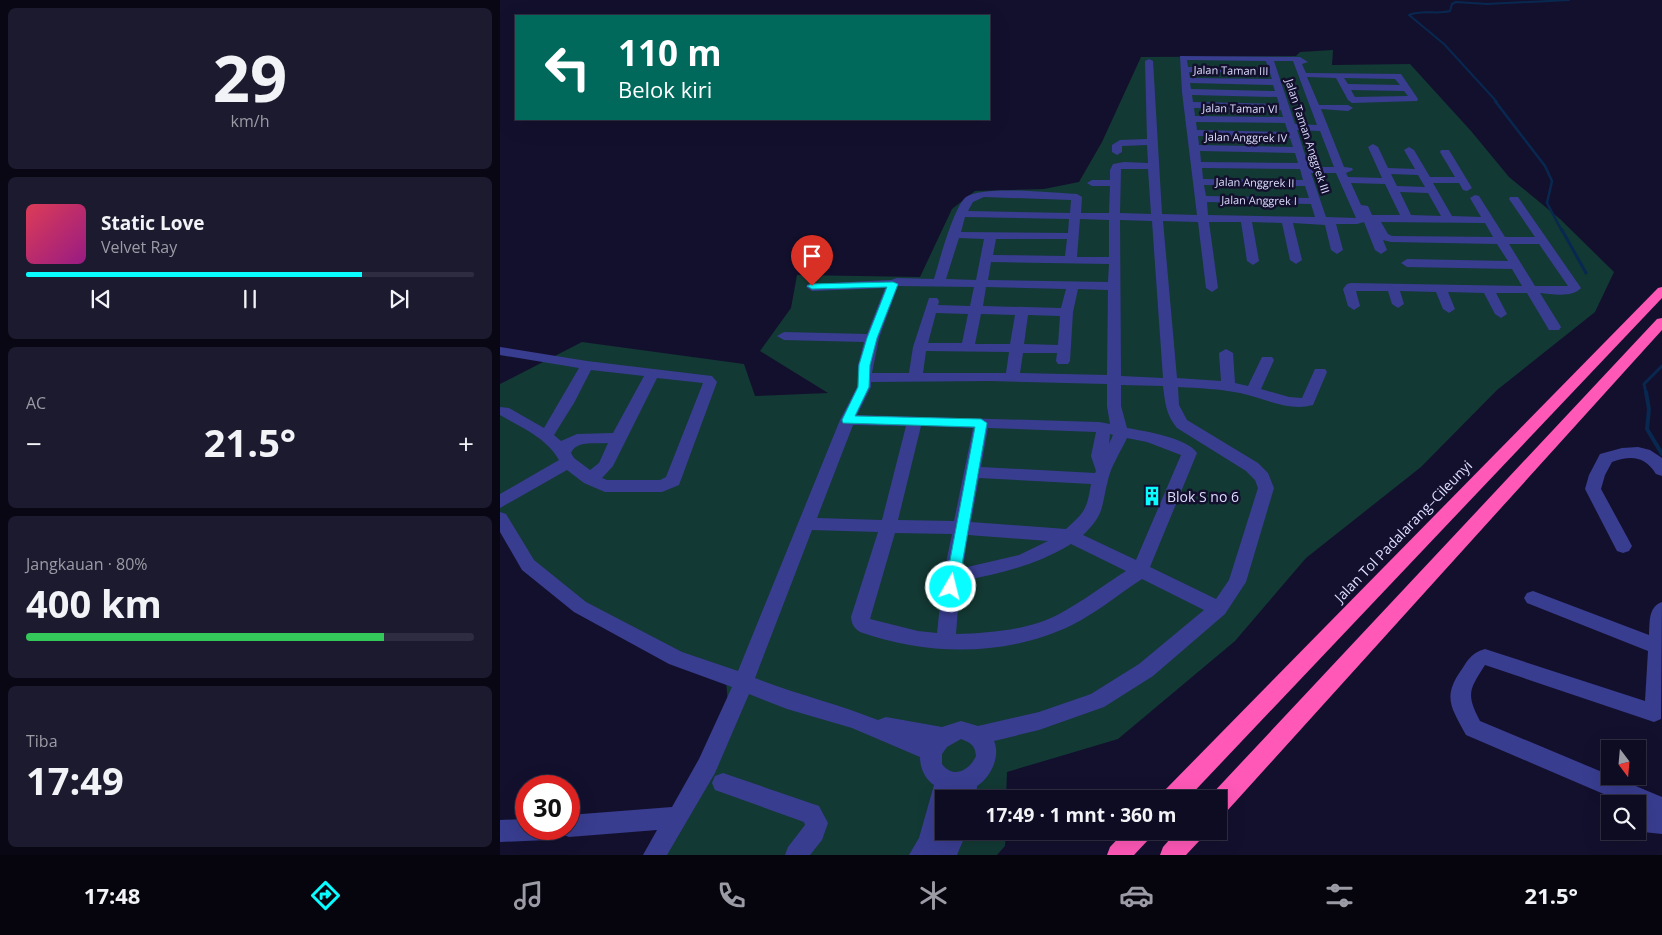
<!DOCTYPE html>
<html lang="id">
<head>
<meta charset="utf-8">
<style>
	body { margin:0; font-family:"Open Sans",sans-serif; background:#1c1a2f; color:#f1f3f6; height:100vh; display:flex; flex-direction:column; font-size:19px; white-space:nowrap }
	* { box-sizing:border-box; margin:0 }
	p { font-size:16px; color:#9b9ba5 }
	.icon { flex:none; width:28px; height:28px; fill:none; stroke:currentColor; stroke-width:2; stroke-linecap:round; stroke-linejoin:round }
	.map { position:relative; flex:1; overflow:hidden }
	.details { display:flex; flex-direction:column; gap:8px; padding:8px; background:#080713; width:500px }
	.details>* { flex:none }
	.banner { position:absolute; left:15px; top:15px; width:475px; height:105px; border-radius:0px; box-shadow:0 5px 20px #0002,0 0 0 1px #2e2c40; background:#00695c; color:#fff; overflow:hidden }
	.needle { width:32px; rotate:164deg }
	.controls { position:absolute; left:1101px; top:740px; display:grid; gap:10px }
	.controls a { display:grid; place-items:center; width:45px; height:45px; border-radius:0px; background:#0e0c22; box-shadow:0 5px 20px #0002,0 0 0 1px #2e2c40; font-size:25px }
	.speed { position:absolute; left:15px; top:775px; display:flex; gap:10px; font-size:25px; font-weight:700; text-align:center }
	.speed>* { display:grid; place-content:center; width:65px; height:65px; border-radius:50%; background:#0e0c22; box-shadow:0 5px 20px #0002,0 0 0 1px #2e2c40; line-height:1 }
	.speed .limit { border:8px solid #d22; background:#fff; color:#111 }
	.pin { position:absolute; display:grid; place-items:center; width:42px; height:42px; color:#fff; margin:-51px -21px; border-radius:50% 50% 50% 0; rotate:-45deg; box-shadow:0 0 5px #0007 }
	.pin .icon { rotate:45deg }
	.me { position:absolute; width:55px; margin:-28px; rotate:8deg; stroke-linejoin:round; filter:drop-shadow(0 0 4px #0008) }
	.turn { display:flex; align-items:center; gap:18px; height:105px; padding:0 20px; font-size:22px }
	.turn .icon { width:65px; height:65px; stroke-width:2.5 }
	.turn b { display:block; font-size:35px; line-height:42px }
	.big { font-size:38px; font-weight:700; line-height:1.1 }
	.details .tile { flex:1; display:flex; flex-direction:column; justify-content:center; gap:8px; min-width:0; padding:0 18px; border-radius:8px; background:#1c1a2f }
	.details .dial { align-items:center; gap:0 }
	.dial b { font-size:65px; line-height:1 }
	.song { display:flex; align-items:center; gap:15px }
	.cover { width:60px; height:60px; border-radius:8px; background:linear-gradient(135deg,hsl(350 70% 55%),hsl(310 70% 35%)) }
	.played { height:5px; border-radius:2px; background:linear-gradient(90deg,#09fcff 75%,#2e2c40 75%) }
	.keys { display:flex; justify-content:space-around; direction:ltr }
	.heat { display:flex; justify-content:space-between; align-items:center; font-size:28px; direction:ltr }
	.charge { height:8px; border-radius:4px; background:linear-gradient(90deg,#34c759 80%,#2e2c40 0) }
	.trip { position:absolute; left:435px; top:790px; width:292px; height:50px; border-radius:0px; background:#0e0c22; box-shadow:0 5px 20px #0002,0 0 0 1px #2e2c40; font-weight:700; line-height:50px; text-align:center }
	.menu { display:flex; height:80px; justify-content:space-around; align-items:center; background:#06050e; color:#9b9ba5 }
	.menu .icon { width:35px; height:35px }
	.menu .current { color:#09fcff }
	.menu b { font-size:22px; color:#f1f3f6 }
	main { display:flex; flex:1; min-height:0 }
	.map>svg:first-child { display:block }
</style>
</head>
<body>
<main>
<section class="details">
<div class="tile dial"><b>29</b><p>km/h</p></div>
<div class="tile">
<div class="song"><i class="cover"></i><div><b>Static Love</b><p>Velvet Ray</p></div></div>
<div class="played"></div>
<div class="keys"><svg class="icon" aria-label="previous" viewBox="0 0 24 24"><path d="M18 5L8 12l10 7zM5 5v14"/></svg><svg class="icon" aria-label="pause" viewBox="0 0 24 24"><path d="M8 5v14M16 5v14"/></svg><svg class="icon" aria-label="next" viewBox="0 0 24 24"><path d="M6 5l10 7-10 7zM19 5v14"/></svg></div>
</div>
<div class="tile"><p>AC</p>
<div class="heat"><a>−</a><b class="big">21.5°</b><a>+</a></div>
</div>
<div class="tile"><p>Jangkauan · 80%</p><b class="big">400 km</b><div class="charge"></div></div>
<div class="tile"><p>Tiba</p><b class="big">17:49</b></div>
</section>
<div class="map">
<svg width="1162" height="855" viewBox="0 0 1162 855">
	<rect width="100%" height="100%" fill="#13102e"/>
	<path fill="#133934" d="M833 50 832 65 910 64 971 131 1009 177 1060 219 1114 272 1095 312 997 390 921 467 806 558 735 641 618 739 507 772 506 799H444V831H506L505 846 497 855H152L229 717 226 680 76 609 0 529V384L82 342 244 364 255 396 328 393 260 351 291 308 297 275 420 277 452 209 475 191 544 189 579 182 602 142 641 57 796 56 800 52Z"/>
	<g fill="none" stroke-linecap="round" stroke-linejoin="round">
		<path stroke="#082850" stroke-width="2" d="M997 102 944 44 909 15C922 9 936 15 950 11L952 4 956 2 987 4 1069 0"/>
		<path stroke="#082850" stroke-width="2.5" d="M995 101 1045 166 1052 181 1047 203 1062 231"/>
		<g stroke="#082850" stroke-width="3">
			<path d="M1062 230 1086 273"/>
			<path d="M1146 393 1144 384 1162 366"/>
		</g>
		<path stroke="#082850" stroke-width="4" d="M1146 392 1149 409 1147 429 1162 454"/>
		<g fill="#393d90" fill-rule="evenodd">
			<path d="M680 56 800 57 808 62 802 64 806 73 901 74 918 99 917 101 852 103 848 100 836 78 807 77 819 105H848L853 108 848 111 821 109 844 167 852 168 853 170 846 173 848 177 882 178 868 147 873 144 878 147 888 168 915 169 904 150 909 147 914 150 930 177H955L940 152 941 150H949L972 188 967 191 963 190 959 183H933L952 216 981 217 970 198 975 195 979 196 1005 237H1035L1009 199 1010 197H1018L1081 288C1072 298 1052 294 1040 293L1061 327 1059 330H1049L1027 293H996L1007 314 1001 318 995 314 984 293 948 292 955 309 949 313 943 309 936 292 900 291 904 304 898 308 892 304 888 291H856L860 306 854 310 848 306 843 289 847 284 851 283 1022 286 1012 269 907 267 901 263 907 259 1008 261 997 244 891 242 883 240 887 250 881 254 875 250 864 222 857 224H836L843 250 837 254 831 250 825 225 793 223 802 260 796 264 790 260 782 223 752 222 759 261 753 265 747 261 741 222H709L718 288 712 292 706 288 698 222 663 221 677 378 721 381 719 353 726 349 733 353 735 383 748 386 762 357H772L774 360 761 389 789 397 802 398 815 369H825L827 372 813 405C789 412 764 398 740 393 720 389 699 388 678 387L679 405 687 420 758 463 768 473 774 488 746 582 725 614 653 676 604 707 539 730 494 741C501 757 490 778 477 786L476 799H454V793L452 799H444L442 837 445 831H467L457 855H409L419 838 434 785C425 779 420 768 420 757L352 728 287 709 249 694 215 773 167 855H143L157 830 69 837 61 834 59 829 56 837 48 840 0 842V820L26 819V829H69V815L172 807 199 759 232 687 169 664 74 612 22 570 0 532V512L6 514 34 560 86 602 182 652 238 671 340 420 357 387 358 365 364 342 284 340 277 336 284 332 367 334 385 288 312 291 306 287 308 284 391 280 397 278 434 279C439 262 454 206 466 197 483 185 554 193 577 194L582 197 581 213H609L610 186H592L587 183 592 180H610V170L613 164 624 162 648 163 647 145 622 146V152L617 155 612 152V145L620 140 647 139 645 61 649 59 653 61 662 214 697 215 682 92ZM687 60 766 61 768 68 688 67ZM774 61H793L817 125 795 124ZM689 72 770 73 772 79 690 78ZM844 78 895 79 900 85 848 84ZM690 83 773 85 775 91 691 89ZM851 90 904 91 908 96 855 97ZM692 95 777 97 779 104 693 102ZM694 108 781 110 783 117 695 116ZM696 122 785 123 788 132 697 130ZM797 130 820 131 834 167H809ZM698 136 790 138 793 147 699 145ZM700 151 795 153 798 163 701 162ZM702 168 800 169 803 180 703 179ZM621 169H648L651 214 620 213ZM811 173H836L856 218 826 217ZM891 174 918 175 925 187 897 186ZM851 183 885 184 900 215H872L868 206 861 205ZM704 185 805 186 809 198 706 196ZM900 192 928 193 941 216 911 215ZM484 197 571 200 570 213 468 211 473 202ZM707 202 811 204 815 217 708 215ZM465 217 569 219 568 233 461 232ZM580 219 609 220V257H577ZM620 220 652 221 663 378 621 376ZM881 222 985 223 993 237 892 236 888 234ZM459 238 484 239 476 280 446 279ZM496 239H567L565 256 493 255ZM1009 244H1039L1068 286H1035ZM491 262 609 264 608 282 488 280ZM398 286 474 287 470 306 438 305 439 301 437 298H429L413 347 409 373H372L379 338ZM486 287 566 289 561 308 483 306ZM578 289 608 290 607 375 520 373 523 353H557L556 361 558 364H568L570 361 573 312ZM436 313 468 314 462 343H428ZM481 314 515 315 510 344H475ZM528 315 560 316 558 345 524 344ZM426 351 509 352 506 373H423ZM491 381 607 384V406L610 424 599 422 357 415 371 387V382ZM621 385 663 386C665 402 666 415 677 428L746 471 755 480 758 488 729 580 716 599 650 567 697 453C688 438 644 431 627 428L621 406ZM353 425 406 426 382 520 317 518ZM421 426 473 428 454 521 398 520ZM488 428 596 432 591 456 596 471 595 473 481 467ZM610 434 613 435 609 444ZM627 438 647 442 681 455 636 560 583 535C605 514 601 507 608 480 611 466 621 451 627 438ZM479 478 591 484C587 509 585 512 566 529L471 522ZM312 530 378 532 351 617C352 625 354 628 360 632 428 656 506 657 572 625 596 613 619 594 642 579L704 610 639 664 591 694 539 712 478 726 461 721 442 727 386 717 378 720C338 704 296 694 255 678ZM395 533 452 534 443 577 437 633 418 631 370 619ZM468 535 548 541 519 555 463 568ZM571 544 626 571C604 585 583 601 561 613 530 630 491 633 456 634L460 582C502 572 533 567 571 544ZM461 739C471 743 475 745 476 756 469 771 453 779 442 764V754L447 747Z"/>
			<path d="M0 347 87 361 212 376 217 382 179 485 162 492H105L84 483 67 470 0 508V494L59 460C47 438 20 427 0 415V407L9 408 44 428 79 368 0 355ZM91 370 144 376 113 433 77 434 61 441 54 435 74 403ZM157 378 203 383 166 477 160 480H107L102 478 113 466ZM108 443 99 463 90 470 74 458 71 453C76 440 95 444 108 443Z"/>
			<path d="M1138 447 1150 450 1162 458V476L1156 474C1145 456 1131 455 1112 462L1105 475 1101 489 1132 546 1129 551 1123 553 1117 551 1085 489 1089 475 1100 454 1122 448Z"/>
			<path d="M1033 591 1149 635C1150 622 1148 607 1162 602L1161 719 1154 722 985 665C969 690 966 694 980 721L1162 797V834L1134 831H1138V811H1144L1138 808V804H1127L966 735C951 707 942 697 962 669 969 658 972 653 985 649L1145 701 1148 651 1027 603 1024 598 1027 593Z"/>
			<path d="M223 773 319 806 328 823 322 840 310 855H285L288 847 305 825 304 822 215 790 212 783 215 776Z"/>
		</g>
		<g fill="#ff58b7" fill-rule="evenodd">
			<path d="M1162 287V298L687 799H661L664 791 1158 288Z"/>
			<path d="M1162 318V330L727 811 719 814V799H710L711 795 1157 319Z"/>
			<path d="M625 831H652L649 839 634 855H607L610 847Z"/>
			<path d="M677 831H704L701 839 686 855H660L663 847Z"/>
		</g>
	</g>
	<path fill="#09fcff" stroke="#06a4a6" d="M393 282 398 284 377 338 370 365 369 387 355 416 481 419 487 423 458 587 456 590 451 592 447 590 445 587 475 427 343 423 342 420 358 387 359 365 367 338 387 287 312 289 307 286 312 284Z"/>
	<defs>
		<symbol id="building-bare" viewBox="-9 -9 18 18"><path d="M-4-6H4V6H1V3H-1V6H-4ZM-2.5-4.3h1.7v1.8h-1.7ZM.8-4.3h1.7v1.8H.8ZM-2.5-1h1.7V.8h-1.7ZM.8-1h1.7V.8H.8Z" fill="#09fcff" stroke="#13102e" stroke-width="2.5" paint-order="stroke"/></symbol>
	</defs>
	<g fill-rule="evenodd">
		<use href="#building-bare" x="638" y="482" width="28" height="28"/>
	</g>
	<g text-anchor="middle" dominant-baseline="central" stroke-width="5" stroke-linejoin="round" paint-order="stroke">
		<g font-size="11" fill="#deddff" stroke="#13102e">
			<text transform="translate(731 70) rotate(1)">Jalan Taman III</text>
			<text transform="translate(740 108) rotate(1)">Jalan Taman VI</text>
			<text transform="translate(808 136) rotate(72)">Jalan Taman Anggrek III</text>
			<text transform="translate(746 137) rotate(1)">Jalan Anggrek IV</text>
			<text transform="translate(755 182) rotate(1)">Jalan Anggrek II</text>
			<text transform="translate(759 200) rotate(1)">Jalan Anggrek I</text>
		</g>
		<g font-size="14" fill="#deddff" stroke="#13102e" text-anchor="start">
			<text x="667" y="496">Blok S no 6</text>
		</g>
		<g font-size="14" fill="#deddff" stroke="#13102e">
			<text transform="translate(903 531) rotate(-46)">Jalan Tol Padalarang–Cileunyi</text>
		</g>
	</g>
</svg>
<div class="controls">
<a><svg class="needle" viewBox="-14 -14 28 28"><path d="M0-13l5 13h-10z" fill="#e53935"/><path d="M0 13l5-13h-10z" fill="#9b9ba5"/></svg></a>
<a><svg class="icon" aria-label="search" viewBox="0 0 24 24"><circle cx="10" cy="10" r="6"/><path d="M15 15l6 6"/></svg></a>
</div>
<div class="speed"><div class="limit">30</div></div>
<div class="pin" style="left:312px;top:286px;background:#d93025"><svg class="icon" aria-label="arrive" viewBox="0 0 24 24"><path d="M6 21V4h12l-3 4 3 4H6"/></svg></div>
<svg class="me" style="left:451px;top:587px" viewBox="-20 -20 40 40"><circle r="17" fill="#09fcff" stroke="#fff" stroke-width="3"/><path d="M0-11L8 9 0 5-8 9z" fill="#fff"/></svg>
<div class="trip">17:49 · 1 mnt · 360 m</div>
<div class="banner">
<div class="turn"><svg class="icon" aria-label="left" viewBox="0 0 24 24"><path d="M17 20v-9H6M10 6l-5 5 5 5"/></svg><div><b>110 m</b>Belok kiri</div></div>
</div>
</div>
</main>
<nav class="menu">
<b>17:48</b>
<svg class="icon current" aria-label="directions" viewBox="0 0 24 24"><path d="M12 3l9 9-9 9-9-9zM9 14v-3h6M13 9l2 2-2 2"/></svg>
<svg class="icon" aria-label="music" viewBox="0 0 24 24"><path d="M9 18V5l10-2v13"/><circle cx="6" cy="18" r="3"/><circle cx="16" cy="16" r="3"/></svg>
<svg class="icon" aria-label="phone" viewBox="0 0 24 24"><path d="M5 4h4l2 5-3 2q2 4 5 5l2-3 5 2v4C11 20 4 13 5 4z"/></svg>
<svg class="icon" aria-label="climate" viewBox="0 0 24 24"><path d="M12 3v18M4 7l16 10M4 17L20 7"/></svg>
<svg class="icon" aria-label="car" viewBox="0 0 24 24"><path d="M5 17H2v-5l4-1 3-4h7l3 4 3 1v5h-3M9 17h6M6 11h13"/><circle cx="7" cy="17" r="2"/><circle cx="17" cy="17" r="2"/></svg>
<svg class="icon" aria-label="filters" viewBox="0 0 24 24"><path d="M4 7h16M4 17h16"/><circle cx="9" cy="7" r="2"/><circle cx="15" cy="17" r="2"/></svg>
<b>21.5°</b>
</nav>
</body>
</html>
